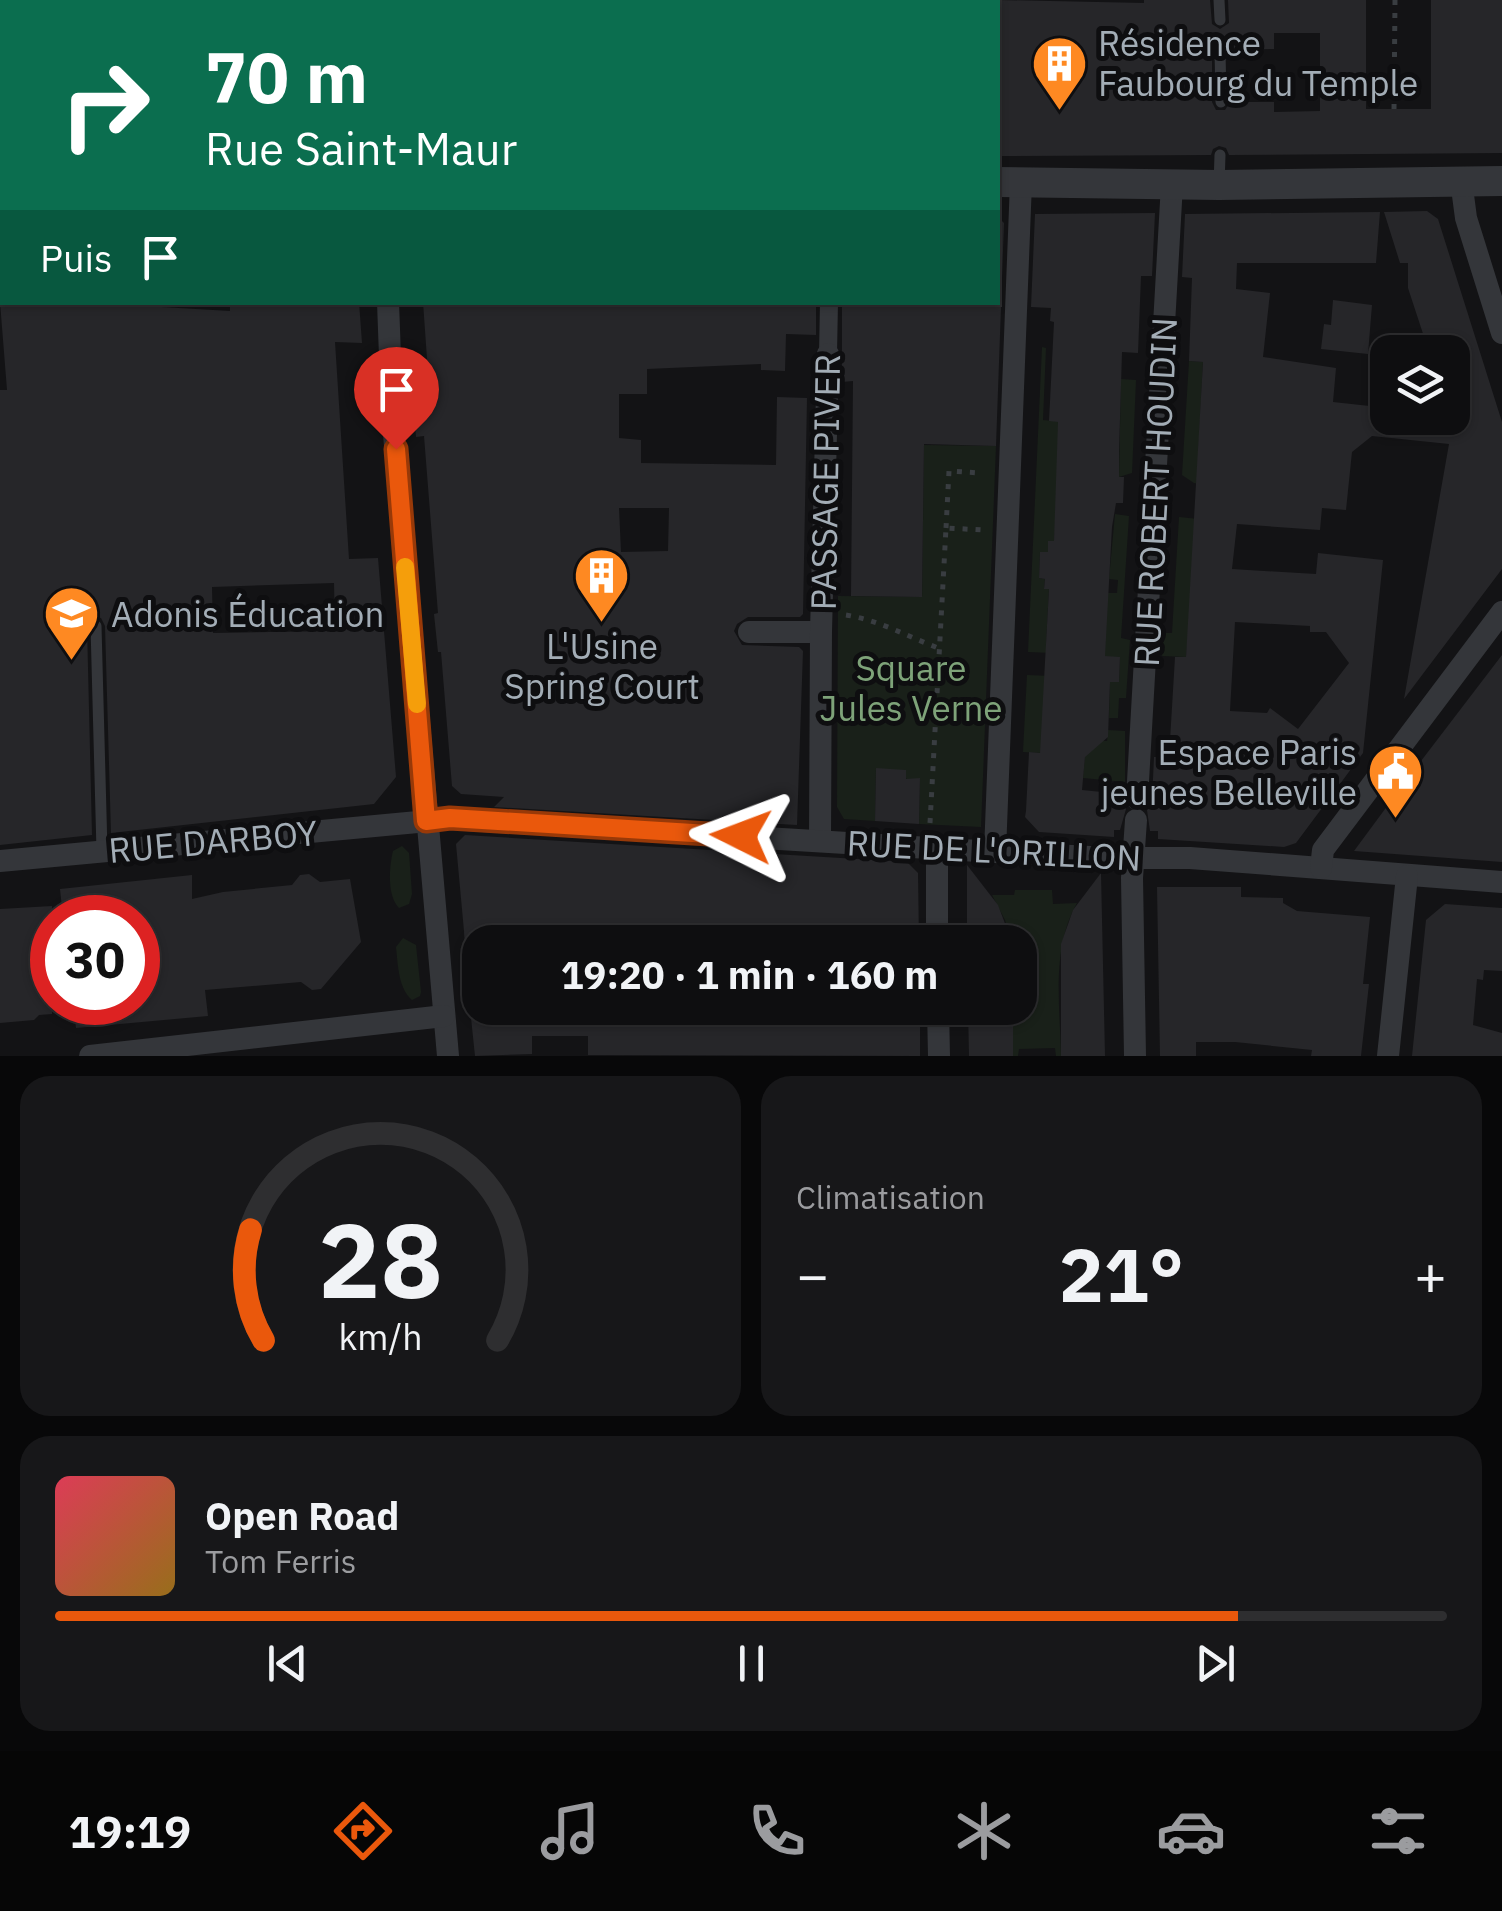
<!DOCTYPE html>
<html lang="fr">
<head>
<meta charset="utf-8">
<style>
	body { margin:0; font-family:"IBM Plex Sans",sans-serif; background:#171719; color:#f1f3f6; height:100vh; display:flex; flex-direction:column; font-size:38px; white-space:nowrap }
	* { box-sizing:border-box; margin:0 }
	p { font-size:32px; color:#9b9c9f }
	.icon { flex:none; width:55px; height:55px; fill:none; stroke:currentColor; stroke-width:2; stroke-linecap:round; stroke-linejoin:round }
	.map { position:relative; height:1056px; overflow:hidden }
	.drawer { display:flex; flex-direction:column; gap:20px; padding:20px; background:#080809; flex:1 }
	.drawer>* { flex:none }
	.banner { position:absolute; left:0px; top:0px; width:1000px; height:305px; box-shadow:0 2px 8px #0004,0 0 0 2px #2e2e30; background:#0b6e4f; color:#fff; overflow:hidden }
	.controls { position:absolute; left:1370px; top:335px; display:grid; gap:20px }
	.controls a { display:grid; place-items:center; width:100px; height:100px; border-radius:20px; background:#0e0e10; box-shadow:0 2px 8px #0004,0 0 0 2px #2e2e30; font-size:50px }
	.speed { position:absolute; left:30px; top:895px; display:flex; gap:20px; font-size:50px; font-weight:700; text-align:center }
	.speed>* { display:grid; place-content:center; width:130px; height:130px; border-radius:50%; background:#0e0e10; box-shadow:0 2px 8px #0004,0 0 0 2px #2e2e30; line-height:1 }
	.speed .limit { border:15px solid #d22; background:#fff; color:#111 }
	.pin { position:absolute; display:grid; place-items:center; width:85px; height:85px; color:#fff; margin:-102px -42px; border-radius:50% 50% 50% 0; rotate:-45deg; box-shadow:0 0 10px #0007 }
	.pin .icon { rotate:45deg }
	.me { position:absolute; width:110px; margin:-55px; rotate:273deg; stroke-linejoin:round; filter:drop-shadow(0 0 8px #0008) }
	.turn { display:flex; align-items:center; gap:35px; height:210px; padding:0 40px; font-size:45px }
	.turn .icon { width:130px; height:130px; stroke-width:2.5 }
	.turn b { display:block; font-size:70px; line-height:85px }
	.then { display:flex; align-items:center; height:95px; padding:0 40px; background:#0003; gap:20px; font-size:38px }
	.big { font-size:75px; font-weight:700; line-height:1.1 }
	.drawer .card { flex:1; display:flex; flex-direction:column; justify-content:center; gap:15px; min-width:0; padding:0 35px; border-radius:30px; background:#171719 }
	.drawer .dial { align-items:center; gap:0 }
	.dial svg { height:260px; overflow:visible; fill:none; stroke:#2e2e30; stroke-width:7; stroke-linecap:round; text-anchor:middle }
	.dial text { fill:#f1f3f6; stroke:none }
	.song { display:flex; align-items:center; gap:30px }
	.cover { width:120px; height:120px; border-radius:15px; background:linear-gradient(135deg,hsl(350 70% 55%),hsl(40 70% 35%)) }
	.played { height:10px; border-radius:5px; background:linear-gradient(90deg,#ea580c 85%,#2e2e30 85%) }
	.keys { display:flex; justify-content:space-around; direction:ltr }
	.heat { display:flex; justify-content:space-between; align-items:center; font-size:55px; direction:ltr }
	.drawer .tiles { flex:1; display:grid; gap:20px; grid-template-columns:1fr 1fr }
	.card:last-child { grid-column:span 2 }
	.trip { position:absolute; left:462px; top:925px; width:575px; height:100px; border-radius:30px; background:#0e0e10; box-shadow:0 2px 8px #0004,0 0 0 2px #2e2e30; font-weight:700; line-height:100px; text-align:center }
	.menu { display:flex; height:160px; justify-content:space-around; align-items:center; background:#060606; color:#9b9c9f }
	.menu .icon { width:70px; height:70px }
	.menu .current { color:#ea580c }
	.menu b { font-size:45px; color:#f1f3f6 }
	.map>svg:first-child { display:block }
</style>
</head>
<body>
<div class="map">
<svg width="1502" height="1056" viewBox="0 0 1502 1056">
	<rect width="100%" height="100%" fill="#131315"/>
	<path fill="#1f1f22" d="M710 931V942H480V1008H709V1016L471 1014 464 932Z"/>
	<g fill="#192019">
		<path d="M1042 347 1046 348 1043 420 1065 422 1054 541H1048V552L1040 553 1039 578 1045 579 1044 588 1049 589 1046 645 1052 653 1028 652Z"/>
		<path d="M1189 361 1203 362 1198 458 1200 484 1194 483 1182 475Z"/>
		<path d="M1121 379 1136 380 1132 473 1119 477Z"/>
		<path d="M924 445 996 446 981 827 919 824 920 778 917 781C901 780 893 768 876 769L875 821 844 819 837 807 838 596 922 597Z"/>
		<path d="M1115 514 1129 516 1121 638 1130 640 1126 698H1119L1118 718H1109L1110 682 1119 681 1120 658 1101 656 1108 593H1117L1118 580 1109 579Z"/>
		<path d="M1179 517 1198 519 1186 657 1162 656 1164 633H1172Z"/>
		<path d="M1027 675 1051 676 1041 753 1023 752Z"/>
		<path d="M1108 730 1125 731V782L1083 778 1085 755 1100 741H1107Z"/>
		<path d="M402 846 409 853 412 894 409 904 399 908C387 896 389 867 393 851Z"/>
		<path d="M1015 890H1052L1053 904 1077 903C1051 949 1060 1005 1061 1056H1056L1055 1048 1019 1049 1018 1056H1013V1008H1020V942H1011L1005 920 992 895H1014Z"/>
		<path d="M403 938 416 945 421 992 420 996 412 1000C398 988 398 964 396 947Z"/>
	</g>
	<g fill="#262629" fill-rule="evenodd">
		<path d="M998 0 1144 3V0H1210L1212 24 1220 29 1229 23 1228 0H1366V109H1431V0H1502V153L1229 155 1226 148 1219 146 1213 149 1211 155 998 156ZM1274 33H1320V111L1274 112V102H1230L1225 110H1216L1212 102V45L1221 41 1229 50 1274 49Z"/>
		<path d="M1427 211 1438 219 1502 422V569L1404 699 1449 444 1372 436 1352 452 1346 510 1322 508 1320 530 1237 524 1232 569 1316 574 1318 553 1383 560 1363 753 1296 843 1284 847 1158 839V831H1150L1147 810 1152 800 1154 757H1169L1175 657H1186L1203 362 1189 361 1192 278 1182 277 1185 214 1380 212 1376 263H1237L1236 289 1270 293 1263 357 1336 368 1333 402 1388 408V418H1452V352H1429L1408 288V263H1400L1384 212ZM1235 622 1310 626V632H1326L1349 663 1298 729 1270 708 1267 713 1230 711Z"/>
		<path d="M1155 213 1152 276H1141L1138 353 1122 352 1119 452V477H1124L1123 503H1116L1112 527 1105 656 1120 657 1119 682H1110L1108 737 1085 757 1082 790 1122 794 1126 809 1120 830H1114V837L1039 832 1025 817 1026 811 1029 752 1040 753 1049 589H1044L1045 579 1039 578 1040 552H1048V541H1054L1058 422 1049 421 1054 322 1050 321 1051 308 1031 307 1035 214Z"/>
		<path d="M998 217 1004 223 996 446 924 444 922 597 851 596 853 381 842 382V302H998Z"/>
		<path d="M1333 300 1372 305 1368 354 1321 349 1324 324 1331 325Z"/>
		<path d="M0 302H145V306L230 311V302H359L362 343 335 342 349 559 378 558 396 777 374 804 111 833 105 626 101 618 95 617 87 626 92 835 0 845V390H7ZM334 583 335 631 213 633 212 587Z"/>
		<path d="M423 302H467V307L511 306V302H816V335L786 334 785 371 761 370V364L647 369V394H619V438L641 440V463L776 465 777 397 807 398 803 614 800 617H748L737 624 734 631 742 645 799 647 803 651 797 825 494 807 504 797 461 794 452 786 441 652H438L434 614 438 613 424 436 416 437 412 388 429 387ZM619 508H669L668 551 621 552Z"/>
		<path d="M1502 655V862L1354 851 1405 782Z"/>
		<path d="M876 768 906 770V779L920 778 919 824 875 821Z"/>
		<path d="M465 835 907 862 918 873 919 942H465L456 844Z"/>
		<path d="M967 865 998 905 1012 942H967Z"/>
		<path d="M1101 873 1105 1056H1061V944L1073 910Z"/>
		<path d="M309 874 320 882 350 879 361 942 321 989 312 990 301 982 205 990 208 1016 76 1028 73 1002H138V918H63L60 889 192 875V899L223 892 292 885 300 875Z"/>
		<path d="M1157 887H1241V897L1283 898V903L1297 911 1370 917 1363 984H1369L1361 1056H1311L1312 1050 1235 1042H1196V1056H1160Z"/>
		<path d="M1445 904 1502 908V971L1484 970 1483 980 1477 979 1473 1025 1502 1033V1056H1412L1426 920Z"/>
		<path d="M52 906V1014L39 1015 34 1020 0 1023V909Z"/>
		<path d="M470 1008H508V1014L636 1015V1008H920V1056L588 1055V1036H532V1054L475 1056Z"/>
		<path d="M968 1008H1013V1056H969Z"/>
	</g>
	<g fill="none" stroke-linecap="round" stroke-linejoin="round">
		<g stroke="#393d41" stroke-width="5" stroke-dasharray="5 8" stroke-linecap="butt">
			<path d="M69 2V0"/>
			<path d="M1394 109 1395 0"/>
			<path d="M946 528 949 471 980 473"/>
			<path d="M846 615C878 620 907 636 938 648"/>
			<path d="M930 823 946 528 984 530"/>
		</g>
		<g stroke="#34363a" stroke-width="11">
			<path d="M1219 0 1220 20"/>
			<path d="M602 2 603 0"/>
			<path d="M1220 50 1221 102"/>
			<path d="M1219 185 1220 155"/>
			<path d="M96 626 102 851"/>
		</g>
		<path stroke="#34363a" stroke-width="18" d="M828 354 829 302"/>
		<g stroke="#34363a" stroke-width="22">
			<path d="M392 2V0"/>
			<path d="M1461 180 1466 218 1502 333"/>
			<path d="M388 302 392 411 448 1056"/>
			<path d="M749 632H821"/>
			<path d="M1137 799 1172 184"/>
			<path d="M820 841 821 632 828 354"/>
			<path d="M937 848V942"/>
			<path d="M995 852 1021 182"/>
			<path d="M0 861 450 819 995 852 1109 858H1190L1502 882"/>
			<path d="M1321 868 1323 850 1502 612"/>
			<path d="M938 1008 939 1056"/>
			<path d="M90 1056 444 1016"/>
			<path d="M1135 1056 1132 878 1136 820"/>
			<path d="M1388 1056 1407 876"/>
		</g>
		<g stroke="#34363a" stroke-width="30">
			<path d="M998 182 1219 185 1502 181"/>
			<path d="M0 183H2"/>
		</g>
	</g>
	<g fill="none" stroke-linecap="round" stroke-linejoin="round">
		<defs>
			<path id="route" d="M396 449 426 821 450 818 741 836"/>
		</defs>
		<use href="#route" stroke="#983908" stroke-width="25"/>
		<use href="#route" stroke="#ea580c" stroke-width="18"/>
		<path stroke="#f59e0b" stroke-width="18" d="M405 567 417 704"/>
	</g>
	<defs>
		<symbol id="building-pin" viewBox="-11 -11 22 30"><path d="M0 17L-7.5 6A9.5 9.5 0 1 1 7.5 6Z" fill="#fe8922" stroke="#0e0e10"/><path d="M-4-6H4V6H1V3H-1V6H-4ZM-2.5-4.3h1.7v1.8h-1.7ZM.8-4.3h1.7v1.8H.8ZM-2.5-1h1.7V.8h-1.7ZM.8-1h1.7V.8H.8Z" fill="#fff"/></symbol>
		<symbol id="university-pin" viewBox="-11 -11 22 30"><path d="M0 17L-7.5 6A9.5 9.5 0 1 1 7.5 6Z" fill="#fe8922" stroke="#0e0e10"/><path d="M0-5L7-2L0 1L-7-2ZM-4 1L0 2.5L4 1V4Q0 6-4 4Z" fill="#fff"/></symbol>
		<symbol id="civic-pin" viewBox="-11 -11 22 30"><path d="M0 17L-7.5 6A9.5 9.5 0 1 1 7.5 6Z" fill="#fe8922" stroke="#0e0e10"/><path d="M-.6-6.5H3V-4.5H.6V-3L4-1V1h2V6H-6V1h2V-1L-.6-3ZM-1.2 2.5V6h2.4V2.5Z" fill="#fff"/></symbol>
	</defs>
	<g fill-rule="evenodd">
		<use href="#building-pin" x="1028" y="32" width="63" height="86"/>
		<use href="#building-pin" x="570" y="544" width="63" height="86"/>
		<use href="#university-pin" x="40" y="582" width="63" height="86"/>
		<use href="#civic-pin" x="1364" y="740" width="63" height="86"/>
	</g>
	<g text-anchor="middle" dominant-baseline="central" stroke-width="10" stroke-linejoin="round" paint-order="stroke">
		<g font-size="35" fill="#a3adb6" stroke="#0e0e10" text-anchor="start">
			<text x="1098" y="43">Résidence<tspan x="1098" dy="40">Faubourg du Temple</tspan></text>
			<text x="111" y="614">Adonis Éducation</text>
			<text x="602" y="646" text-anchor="middle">L'Usine<tspan x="602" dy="40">Spring Court</tspan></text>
			<text x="1357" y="752" text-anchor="end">Espace Paris<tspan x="1357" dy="40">jeunes Belleville</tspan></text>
		</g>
		<g font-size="35" fill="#a3adb6" stroke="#0e0e10">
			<text transform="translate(825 482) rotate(-89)">PASSAGE PIVER</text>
			<text transform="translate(1155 492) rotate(-87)">RUE ROBERT HOUDIN</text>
			<text transform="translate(213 841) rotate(-5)">RUE DARBOY</text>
			<text transform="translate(994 850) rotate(3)">RUE DE L'ORILLON</text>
		</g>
		<g font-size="35" fill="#7ea379" stroke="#0e0e10">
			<text x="911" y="668">Square<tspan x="911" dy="40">Jules Verne</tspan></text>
		</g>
	</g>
</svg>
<div class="controls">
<a><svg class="icon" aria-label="layers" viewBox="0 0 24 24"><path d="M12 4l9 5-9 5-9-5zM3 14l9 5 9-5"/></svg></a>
</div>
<div class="speed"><div class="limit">30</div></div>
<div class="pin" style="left:396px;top:449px;background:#d93025"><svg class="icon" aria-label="arrive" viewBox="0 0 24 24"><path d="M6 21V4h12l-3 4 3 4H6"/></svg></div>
<svg class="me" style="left:741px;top:836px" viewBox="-20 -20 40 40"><path d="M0-17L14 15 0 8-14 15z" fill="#ea580c" stroke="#fff" stroke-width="4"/></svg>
<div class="trip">19:20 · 1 min · 160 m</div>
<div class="banner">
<div class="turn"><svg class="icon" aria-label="right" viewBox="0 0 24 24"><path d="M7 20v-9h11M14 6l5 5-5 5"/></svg><div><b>70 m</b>Rue Saint-Maur</div></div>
<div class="then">Puis<svg class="icon" aria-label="arrive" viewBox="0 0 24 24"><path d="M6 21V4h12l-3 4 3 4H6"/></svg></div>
</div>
</div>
<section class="drawer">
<div class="tiles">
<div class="card dial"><svg viewBox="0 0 100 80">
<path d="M14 69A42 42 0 1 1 86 69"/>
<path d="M14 69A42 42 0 0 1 10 35" stroke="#ea580c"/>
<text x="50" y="56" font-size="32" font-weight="700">28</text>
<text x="50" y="72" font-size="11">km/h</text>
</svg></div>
<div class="card"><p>Climatisation</p>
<div class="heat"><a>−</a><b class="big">21°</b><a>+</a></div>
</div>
<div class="card">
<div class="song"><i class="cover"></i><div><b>Open Road</b><p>Tom Ferris</p></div></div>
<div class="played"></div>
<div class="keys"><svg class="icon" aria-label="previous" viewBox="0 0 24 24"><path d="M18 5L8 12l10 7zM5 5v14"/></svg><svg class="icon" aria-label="pause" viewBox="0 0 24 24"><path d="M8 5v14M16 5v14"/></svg><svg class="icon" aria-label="next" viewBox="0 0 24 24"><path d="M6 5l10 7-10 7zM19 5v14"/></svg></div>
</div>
</div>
</section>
<nav class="menu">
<b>19:19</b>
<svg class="icon current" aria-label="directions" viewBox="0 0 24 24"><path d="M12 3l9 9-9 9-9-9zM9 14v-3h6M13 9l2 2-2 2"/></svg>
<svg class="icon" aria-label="music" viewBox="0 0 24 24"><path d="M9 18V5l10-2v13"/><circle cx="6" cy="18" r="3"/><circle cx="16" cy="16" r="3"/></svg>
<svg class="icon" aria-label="phone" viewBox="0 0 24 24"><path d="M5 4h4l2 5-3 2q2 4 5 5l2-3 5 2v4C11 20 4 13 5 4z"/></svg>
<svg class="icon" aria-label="climate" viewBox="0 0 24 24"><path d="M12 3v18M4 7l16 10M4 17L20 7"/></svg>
<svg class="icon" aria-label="car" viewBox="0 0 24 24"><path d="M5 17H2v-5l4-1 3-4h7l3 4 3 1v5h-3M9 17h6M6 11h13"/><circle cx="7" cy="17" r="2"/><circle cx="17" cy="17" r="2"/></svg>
<svg class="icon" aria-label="filters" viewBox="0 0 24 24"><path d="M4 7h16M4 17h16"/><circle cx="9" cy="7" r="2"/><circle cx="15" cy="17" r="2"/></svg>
</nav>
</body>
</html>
